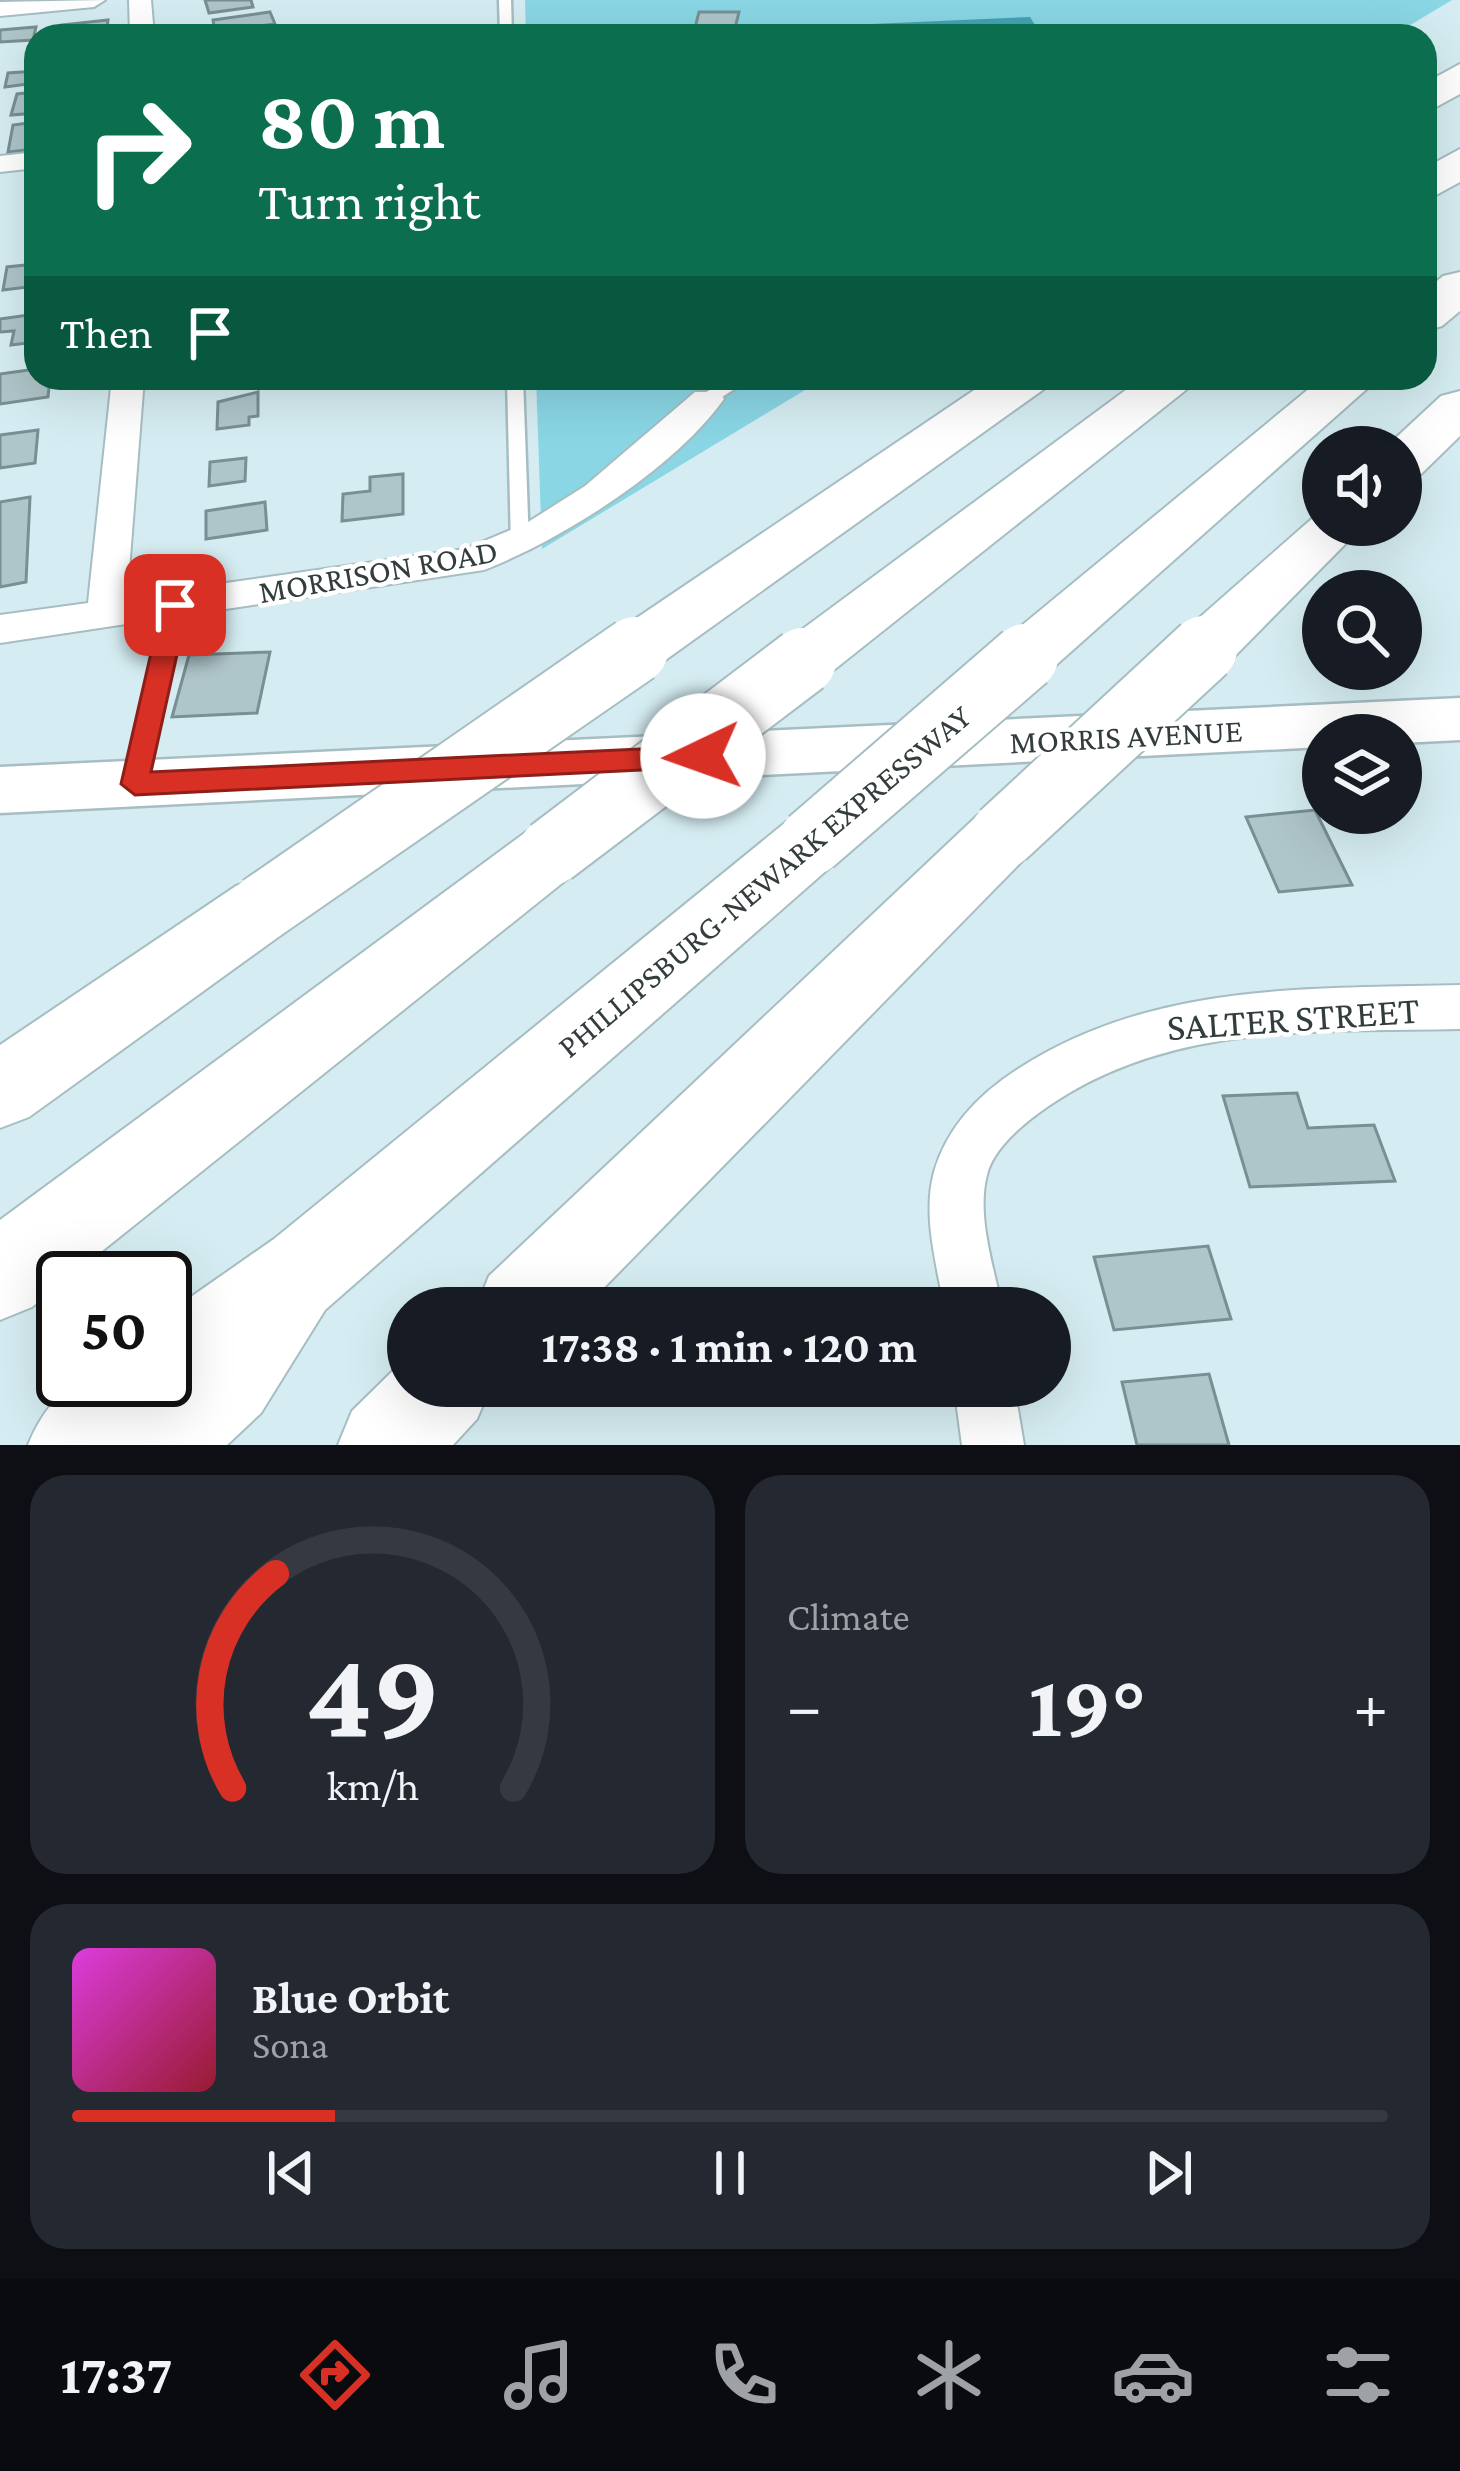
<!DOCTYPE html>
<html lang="en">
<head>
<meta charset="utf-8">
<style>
	body { margin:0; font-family:"Crimson Pro",serif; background:#242831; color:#f1f3f6; height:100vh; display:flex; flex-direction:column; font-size:45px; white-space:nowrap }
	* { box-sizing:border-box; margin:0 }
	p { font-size:39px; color:#9ea1a6 }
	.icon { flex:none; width:66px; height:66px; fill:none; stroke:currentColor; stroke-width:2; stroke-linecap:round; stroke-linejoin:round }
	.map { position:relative; height:1445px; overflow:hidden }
	.sheet { display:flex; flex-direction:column; gap:30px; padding:30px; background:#0d0f14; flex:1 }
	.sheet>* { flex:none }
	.guide { position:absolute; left:24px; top:24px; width:1413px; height:366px; border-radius:36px; box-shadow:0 12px 48px #0002; background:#0b6e4f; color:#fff; overflow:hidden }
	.tools { position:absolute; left:1302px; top:426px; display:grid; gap:24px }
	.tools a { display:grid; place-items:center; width:120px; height:120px; border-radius:50%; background:#171b24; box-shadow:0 12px 48px #0002; font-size:60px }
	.speed { position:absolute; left:36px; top:1251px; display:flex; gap:24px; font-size:60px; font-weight:700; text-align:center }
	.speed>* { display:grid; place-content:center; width:156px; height:156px; border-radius:50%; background:#171b24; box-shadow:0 12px 48px #0002; line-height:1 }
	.speed .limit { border:6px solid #111; border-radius:18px; background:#fff; color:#111 }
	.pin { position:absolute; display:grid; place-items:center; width:102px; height:102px; color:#fff; margin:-51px; border-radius:24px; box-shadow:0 6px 18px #0006 }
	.me { position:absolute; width:132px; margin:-66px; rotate:267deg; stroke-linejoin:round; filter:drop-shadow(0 0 9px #0008) }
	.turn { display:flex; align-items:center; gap:42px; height:252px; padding:0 36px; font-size:54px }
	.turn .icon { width:156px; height:156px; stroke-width:2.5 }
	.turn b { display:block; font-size:84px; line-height:102px }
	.then { display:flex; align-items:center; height:114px; padding:0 36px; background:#0003; gap:24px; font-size:45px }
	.big { font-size:90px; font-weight:700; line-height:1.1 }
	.sheet .widget { flex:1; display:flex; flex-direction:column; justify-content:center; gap:18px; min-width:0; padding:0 42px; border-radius:36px; background:#242831 }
	.sheet .dial { align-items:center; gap:0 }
	.dial svg { height:312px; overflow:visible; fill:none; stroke:#363941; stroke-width:7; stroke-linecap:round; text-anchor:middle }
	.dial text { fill:#f1f3f6; stroke:none }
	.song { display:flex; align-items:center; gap:36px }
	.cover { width:144px; height:144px; border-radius:18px; background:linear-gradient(135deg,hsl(300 70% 55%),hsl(350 70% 35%)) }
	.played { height:12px; border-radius:6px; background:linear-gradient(90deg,#d93025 20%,#363941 20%) }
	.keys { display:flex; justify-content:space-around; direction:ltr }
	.heat { display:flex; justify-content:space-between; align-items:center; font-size:66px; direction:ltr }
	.sheet .tiles { flex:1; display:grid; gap:30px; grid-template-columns:1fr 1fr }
	.widget:last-child { grid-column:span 2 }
	.trip { position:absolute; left:387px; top:1287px; width:684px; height:120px; border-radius:60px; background:#171b24; box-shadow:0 12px 48px #0002; font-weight:700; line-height:120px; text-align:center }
	.tabs { display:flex; height:192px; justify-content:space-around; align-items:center; background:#090b0e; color:#9ea1a6 }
	.tabs .icon { width:84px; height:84px }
	.tabs .current { color:#d93025 }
	.tabs b { font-size:54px; color:#f1f3f6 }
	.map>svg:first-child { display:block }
</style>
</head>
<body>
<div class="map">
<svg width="1460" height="1445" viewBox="0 0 1460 1445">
	<rect width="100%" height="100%" fill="#d5edf2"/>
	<g fill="#8ad6e5">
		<path d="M525 0H1452L1392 36H526Z"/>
		<path d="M536 378H825L542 549Z"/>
	</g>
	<path fill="#43a3b4" d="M1030 17 1042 36H853L849 25Z"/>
	<g fill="#aec5ca" stroke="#788f93" stroke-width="3">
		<path d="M205 0H251L253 7 209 13Z"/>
		<path d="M270 12 275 24 215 32 213 20Z"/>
		<path d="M699 12H739L733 36H693Z"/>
		<path d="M108 20 106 35 59 36 61 25Z"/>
		<path d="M36 27 33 40 0 42V30Z"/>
		<path d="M36 71V83L5 87 8 73Z"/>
		<path d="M36 92V113L11 115 17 94Z"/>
		<path d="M36 122V149L8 152 13 125Z"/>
		<path d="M36 264V286L3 290 7 267Z"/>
		<path d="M36 314V342L11 345 14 331 0 332V319Z"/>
		<path d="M36 369V378H50L48 397 0 404V374Z"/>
		<path d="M258 392V416L249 417V425L217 429 218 402Z"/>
		<path d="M38 430 35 463 0 468V435Z"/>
		<path d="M246 458 245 481 209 486 210 462Z"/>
		<path d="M403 474V514L342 521 343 494 370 491V477Z"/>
		<path d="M30 497 26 582 0 587V502Z"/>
		<path d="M265 502 267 530 206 539V511Z"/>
		<path d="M270 652 257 713 172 717 189 655Z"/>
		<path d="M1315 810 1352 885 1279 892 1246 817Z"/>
		<path d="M1297 1093 1308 1128 1374 1125 1395 1181 1250 1187 1223 1096Z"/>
		<path d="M1208 1246 1231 1319 1114 1330 1094 1257Z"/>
		<path d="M1209 1374 1229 1445H1137L1122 1382Z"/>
	</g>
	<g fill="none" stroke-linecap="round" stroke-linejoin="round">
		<defs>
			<g id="lane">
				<path d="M499 0H511L512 36H500Z"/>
				<path d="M1337 28 1343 32 1341 34 1324 36Z"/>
				<path d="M507 378H523L529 545 520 551 511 545Z"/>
				<path d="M731 378H751L713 403H701V395Z"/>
				<path d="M175 598 185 605 146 784 143 790H127L124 784 165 605Z"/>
			</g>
			<g id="street">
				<path d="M105 0 94 7 0 16V2Z"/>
				<path d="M129 0H151L154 36H130Z"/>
				<path d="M36 152V168L0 172V156Z"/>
				<path d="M112 378H144L127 597 465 549 525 524 585 486 695 392H719L724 399C674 469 563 539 484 570L0 643V615L88 603Z"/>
				<path d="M1460 985V1029C1318 1032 1173 1022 1050 1105 1028 1120 997 1144 988 1171 975 1214 994 1266 1002 1308H944C937 1264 922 1216 934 1172 947 1127 979 1094 1018 1069 1152 982 1307 989 1460 985Z"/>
				<path d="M954 1386H1014L1024 1445H962Z"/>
			</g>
			<path id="secondary" d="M1460 698V740L1401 743V735H1323V747L0 813V767Z"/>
			<g id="highway">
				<path d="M1460 64V94L1425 113V83Z"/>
				<path d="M1460 149V182L1425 201V168Z"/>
				<path d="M1460 272V311L1442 326 1425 331V291L1443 276Z"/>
				<path d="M992 378H1052L1044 389 657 666 635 672 613 666 604 650 613 634Z"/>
				<path d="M1142 378H1201L825 677 803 684 781 677 771 661 781 645Z"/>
				<path d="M1322 378H1379L1047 673 1025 680 1003 673 993 657 1003 641Z"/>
				<path d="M1460 391V436L1420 475 1401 480V447H1386L1441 396Z"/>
				<path d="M1323 509V525H1364L1226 665 1204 671 1182 665 1173 649 1182 633Z"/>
				<path d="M1003 807 1028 815 1038 835 1028 855 584 1308H476L489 1276 978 815Z"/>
				<path d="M811 814 836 822 847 842 836 862 325 1310 261 1413 227 1445H28C59 1371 94 1380 165 1380V1315L274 1239 786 822Z"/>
				<path d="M551 823 576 832 587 852 576 872 32 1307 0 1320V1220L526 832Z"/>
				<path d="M262 877 288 886 299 908 288 930 29 1117 0 1128V1045L236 886Z"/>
				<path d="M408 1356V1386H491L477 1419 453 1445H338L352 1411Z"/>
			</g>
		</defs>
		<use href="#lane" stroke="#a6bec2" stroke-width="5"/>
		<use href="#street" stroke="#a6bec2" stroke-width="4"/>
		<use href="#secondary" stroke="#a6bec2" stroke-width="5"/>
		<use href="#highway" stroke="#a6bec2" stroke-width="4"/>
		<use href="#lane" fill="#fff" fill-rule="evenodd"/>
		<use href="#street" fill="#fff" fill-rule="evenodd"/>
		<use href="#secondary" fill="#fff" fill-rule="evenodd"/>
		<use href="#highway" fill="#fff" fill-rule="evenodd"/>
		<defs>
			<g id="highway-bridge">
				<path d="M1003 835 1204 649"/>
				<path d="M811 842 1025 657"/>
				<path d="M551 852 803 661"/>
				<path d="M262 908 635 650"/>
			</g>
		</defs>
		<use href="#highway-bridge" stroke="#a6bec2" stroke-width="70" stroke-linecap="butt"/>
		<use href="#highway-bridge" stroke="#fff" stroke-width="66"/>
	</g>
	<path fill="#d93025" stroke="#8d1f18" stroke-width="3" d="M175 597 188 605 151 772 703 746 717 756 703 767 135 795 121 784 162 605Z"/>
	<g text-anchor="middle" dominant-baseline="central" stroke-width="9" stroke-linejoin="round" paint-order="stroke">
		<g font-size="33" fill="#333d3e" stroke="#fff">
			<text transform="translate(378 571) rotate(-10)">MORRISON ROAD</text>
			<text transform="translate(1126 736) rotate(-3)">MORRIS AVENUE</text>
			<text transform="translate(764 881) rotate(-40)">PHILLIPSBURG-NEWARK EXPRESSWAY</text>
		</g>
		<g font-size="39" fill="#333d3e" stroke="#fff">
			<text transform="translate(1293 1018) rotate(-4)">SALTER STREET</text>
		</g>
	</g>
</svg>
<div class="tools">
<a><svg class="icon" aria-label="sound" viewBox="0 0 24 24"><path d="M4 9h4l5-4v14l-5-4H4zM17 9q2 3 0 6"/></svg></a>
<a><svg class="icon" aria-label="search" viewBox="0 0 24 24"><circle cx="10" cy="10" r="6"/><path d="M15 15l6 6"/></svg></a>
<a><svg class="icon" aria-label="layers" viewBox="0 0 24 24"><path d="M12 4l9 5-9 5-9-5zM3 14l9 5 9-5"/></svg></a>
</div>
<div class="speed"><div class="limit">50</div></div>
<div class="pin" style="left:175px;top:605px;background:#d93025"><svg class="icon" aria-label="arrive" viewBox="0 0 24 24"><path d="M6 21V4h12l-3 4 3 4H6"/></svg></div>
<svg class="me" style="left:703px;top:756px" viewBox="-20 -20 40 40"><circle r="19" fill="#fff"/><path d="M0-13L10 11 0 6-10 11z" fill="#d93025"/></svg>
<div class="trip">17:38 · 1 min · 120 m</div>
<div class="guide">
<div class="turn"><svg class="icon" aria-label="right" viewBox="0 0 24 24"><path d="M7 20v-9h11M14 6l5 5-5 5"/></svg><div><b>80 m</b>Turn right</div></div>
<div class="then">Then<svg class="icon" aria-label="arrive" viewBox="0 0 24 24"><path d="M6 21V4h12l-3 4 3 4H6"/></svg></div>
</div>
</div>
<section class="sheet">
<div class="tiles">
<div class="widget dial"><svg viewBox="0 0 100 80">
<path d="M14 69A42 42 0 1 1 86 69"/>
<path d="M14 69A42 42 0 0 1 25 14" stroke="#d93025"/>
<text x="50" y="56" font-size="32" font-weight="700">49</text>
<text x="50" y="72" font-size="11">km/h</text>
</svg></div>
<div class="widget"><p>Climate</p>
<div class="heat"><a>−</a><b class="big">19°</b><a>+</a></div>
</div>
<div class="widget">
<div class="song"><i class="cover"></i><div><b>Blue Orbit</b><p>Sona</p></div></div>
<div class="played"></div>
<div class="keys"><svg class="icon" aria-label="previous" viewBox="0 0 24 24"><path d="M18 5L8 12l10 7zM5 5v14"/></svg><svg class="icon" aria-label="pause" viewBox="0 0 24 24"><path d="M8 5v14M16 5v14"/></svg><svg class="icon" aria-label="next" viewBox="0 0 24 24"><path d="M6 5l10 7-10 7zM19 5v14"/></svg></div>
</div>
</div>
</section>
<nav class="tabs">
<b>17:37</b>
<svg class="icon current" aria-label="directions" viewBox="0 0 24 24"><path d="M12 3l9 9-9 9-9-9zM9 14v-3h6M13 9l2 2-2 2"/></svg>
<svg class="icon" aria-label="music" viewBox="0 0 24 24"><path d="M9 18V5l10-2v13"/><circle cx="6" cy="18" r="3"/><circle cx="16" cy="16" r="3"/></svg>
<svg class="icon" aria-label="phone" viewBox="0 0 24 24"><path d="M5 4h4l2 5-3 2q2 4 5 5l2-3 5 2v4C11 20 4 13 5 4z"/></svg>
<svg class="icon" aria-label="climate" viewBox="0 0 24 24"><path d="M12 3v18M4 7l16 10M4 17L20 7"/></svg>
<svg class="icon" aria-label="car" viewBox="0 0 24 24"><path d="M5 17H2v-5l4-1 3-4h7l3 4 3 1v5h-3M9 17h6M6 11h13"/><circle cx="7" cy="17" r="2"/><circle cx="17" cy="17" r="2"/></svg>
<svg class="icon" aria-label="filters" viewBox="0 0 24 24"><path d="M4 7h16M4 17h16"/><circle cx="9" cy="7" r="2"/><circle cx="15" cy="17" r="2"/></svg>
</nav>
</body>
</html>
